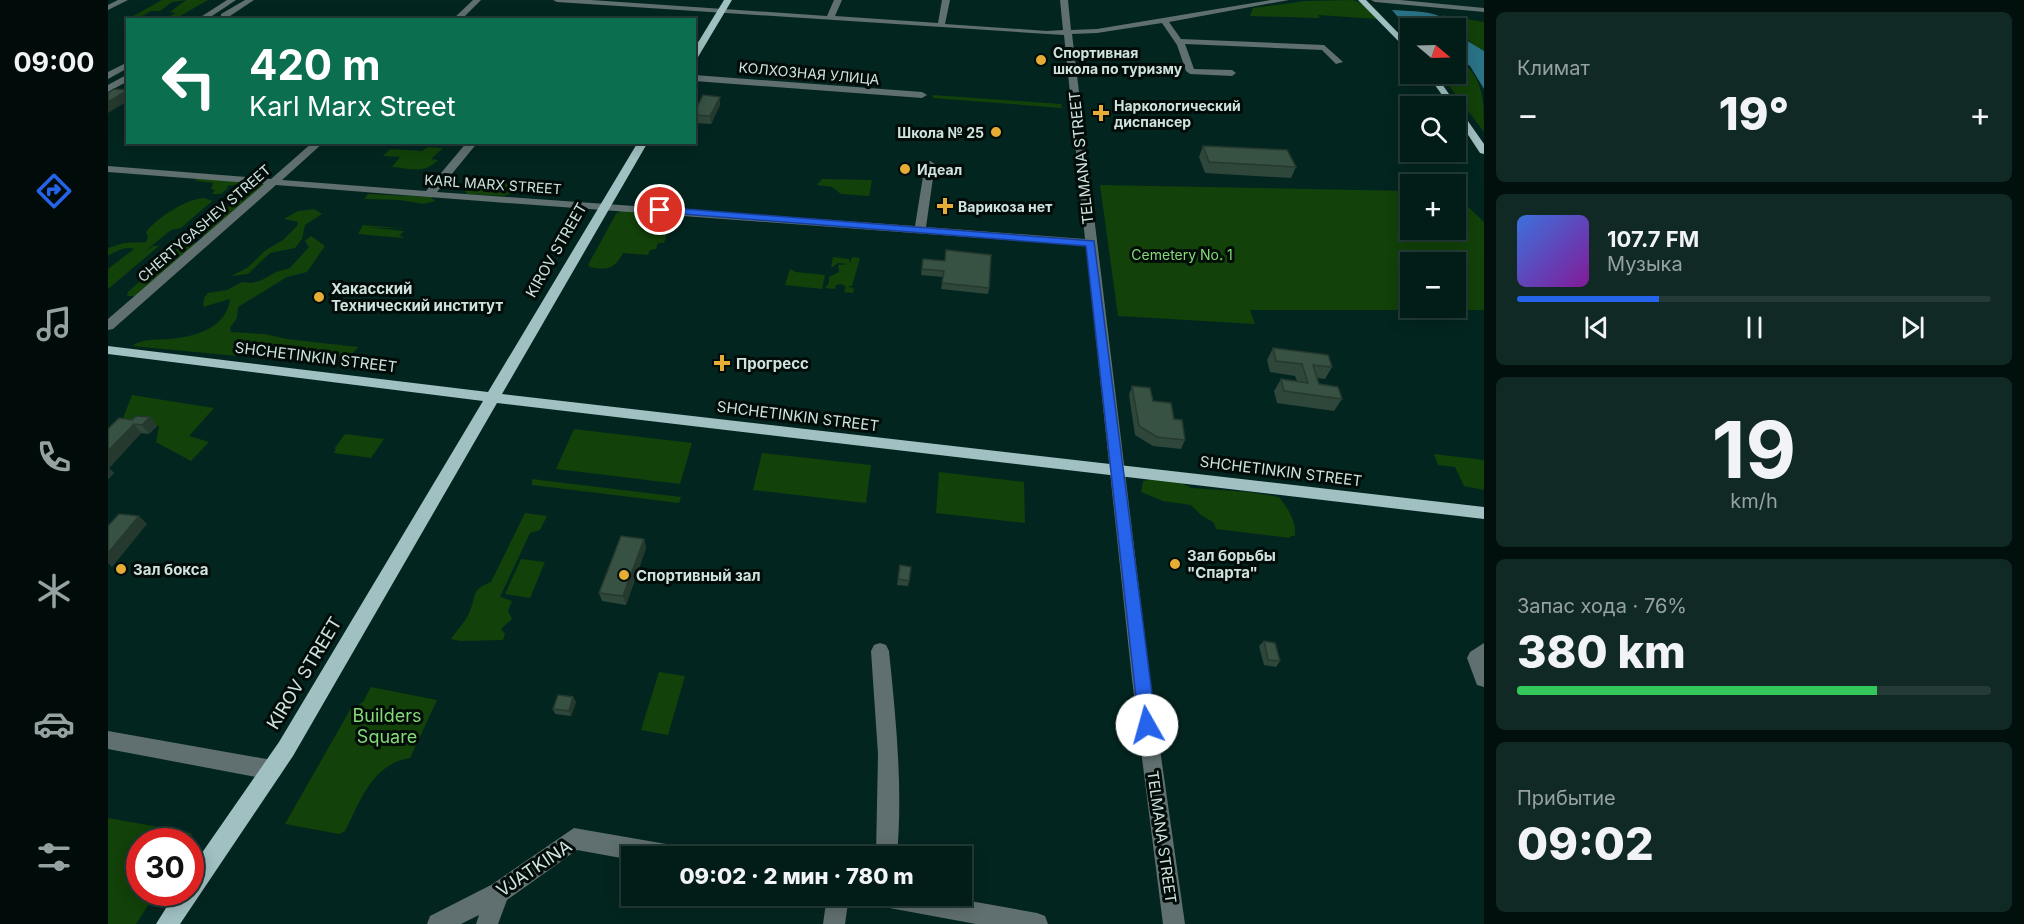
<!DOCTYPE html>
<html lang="ru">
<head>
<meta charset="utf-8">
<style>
	body { margin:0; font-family:Inter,sans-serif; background:#102925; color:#f1f3f6; height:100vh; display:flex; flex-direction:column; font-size:22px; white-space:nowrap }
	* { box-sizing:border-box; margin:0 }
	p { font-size:20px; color:#96a1a2 }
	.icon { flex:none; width:33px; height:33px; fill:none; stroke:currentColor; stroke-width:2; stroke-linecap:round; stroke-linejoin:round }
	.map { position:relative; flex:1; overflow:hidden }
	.side { display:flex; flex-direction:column; gap:12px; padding:12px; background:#010f0d; width:540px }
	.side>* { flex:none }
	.banner { position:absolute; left:18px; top:18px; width:570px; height:126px; border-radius:0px; box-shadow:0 3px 15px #0003,0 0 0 2px #233a37; background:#0b6e4f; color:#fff; overflow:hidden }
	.needle { width:39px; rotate:109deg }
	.fabs { position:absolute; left:1292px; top:18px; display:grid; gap:12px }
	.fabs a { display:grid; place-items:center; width:66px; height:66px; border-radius:0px; background:#021c18; box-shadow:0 3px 15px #0003,0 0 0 2px #233a37; font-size:30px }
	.speed { position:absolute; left:18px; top:828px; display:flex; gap:12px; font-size:30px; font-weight:700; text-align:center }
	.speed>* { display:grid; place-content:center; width:78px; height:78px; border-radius:50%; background:#021c18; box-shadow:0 3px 15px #0003,0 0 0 2px #233a37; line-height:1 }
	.speed .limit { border:9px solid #d22; background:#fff; color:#111 }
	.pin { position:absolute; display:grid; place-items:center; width:51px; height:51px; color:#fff; margin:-26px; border:3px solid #fff; border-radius:50%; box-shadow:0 2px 6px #0007 }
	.me { position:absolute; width:66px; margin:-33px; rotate:353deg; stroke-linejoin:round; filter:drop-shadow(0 0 4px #0008) }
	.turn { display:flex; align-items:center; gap:21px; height:126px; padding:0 24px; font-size:27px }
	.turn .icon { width:78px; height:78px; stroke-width:2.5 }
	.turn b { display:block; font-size:42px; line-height:51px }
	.big { font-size:45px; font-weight:800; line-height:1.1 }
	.side .card { flex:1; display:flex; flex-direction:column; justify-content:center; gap:9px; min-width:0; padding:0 21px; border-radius:9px; background:#102925 }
	.side .dial { align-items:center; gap:0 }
	.dial b { font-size:78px; line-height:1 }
	.song { display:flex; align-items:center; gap:18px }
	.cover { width:72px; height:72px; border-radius:9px; background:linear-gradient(135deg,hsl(220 70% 55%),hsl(290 70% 35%)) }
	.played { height:6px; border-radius:3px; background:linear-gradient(90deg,#2563eb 30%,#233a37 30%) }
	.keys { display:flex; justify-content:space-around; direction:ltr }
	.heat { display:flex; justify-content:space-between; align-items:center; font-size:33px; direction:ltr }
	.charge { height:9px; border-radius:4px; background:linear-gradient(90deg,#34c759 76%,#233a37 0) }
	.trip { position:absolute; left:513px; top:846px; width:351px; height:60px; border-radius:0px; background:#021c18; box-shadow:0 3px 15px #0003,0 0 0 2px #233a37; font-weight:800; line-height:60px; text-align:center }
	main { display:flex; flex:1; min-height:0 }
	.tab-bar { display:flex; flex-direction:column; width:108px; justify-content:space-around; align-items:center; background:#010b0a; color:#96a1a2 }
	.tab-bar .icon { width:42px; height:42px }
	.tab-bar .selected { color:#2563eb }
	.tab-bar b { font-size:27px; color:#f1f3f6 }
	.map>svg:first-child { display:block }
</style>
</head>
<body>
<main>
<nav class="tab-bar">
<b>09:00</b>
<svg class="icon selected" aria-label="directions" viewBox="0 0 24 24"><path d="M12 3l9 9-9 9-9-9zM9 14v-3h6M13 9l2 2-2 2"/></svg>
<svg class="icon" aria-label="music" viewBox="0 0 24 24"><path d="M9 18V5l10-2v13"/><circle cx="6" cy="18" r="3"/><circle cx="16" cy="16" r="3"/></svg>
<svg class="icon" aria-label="phone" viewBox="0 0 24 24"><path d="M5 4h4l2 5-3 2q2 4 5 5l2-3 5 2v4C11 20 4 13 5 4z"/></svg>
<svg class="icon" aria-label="climate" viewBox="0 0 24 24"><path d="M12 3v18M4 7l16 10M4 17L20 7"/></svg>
<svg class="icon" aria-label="car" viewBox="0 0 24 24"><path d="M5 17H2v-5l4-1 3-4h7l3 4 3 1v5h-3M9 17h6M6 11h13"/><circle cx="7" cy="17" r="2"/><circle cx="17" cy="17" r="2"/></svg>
<svg class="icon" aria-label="filters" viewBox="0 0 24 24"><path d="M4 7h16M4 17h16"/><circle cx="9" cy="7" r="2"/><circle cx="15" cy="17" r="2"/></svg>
</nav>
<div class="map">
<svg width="1376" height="924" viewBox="0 0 1376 924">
	<rect width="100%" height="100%" fill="#032520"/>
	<g fill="#124109" fill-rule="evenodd">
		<path d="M54 0H100L67 19H56L68 13 62 12 78 0 64 2 52 11H43L29 19 18 20Z"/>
		<path d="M1245 0 1253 3 1269 19 1210 15 1212 18 1142 16 1145 8 1197 1Z"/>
		<path d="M1334 15C1349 17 1362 20 1376 22V51C1357 43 1351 25 1334 15Z"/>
		<path d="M1347 56C1376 77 1376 97 1376 132L1332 74H1347Z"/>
		<path d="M825 95 953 104 954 108 825 98Z"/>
		<path d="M320 147 335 148 323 159 330 160C316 175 301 168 284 167L292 157 275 156 282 149 314 151Z"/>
		<path d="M91 177 158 183 95 237 90 234 93 230 142 189C136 183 127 185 119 186L120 188 113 194H104L107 190 103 189 105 183 89 181 87 179Z"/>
		<path d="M714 179 764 180 761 196 733 194 724 187 709 185Z"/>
		<path d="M393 183 412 185 413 188 397 196 359 194 357 191 377 184Z"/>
		<path d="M992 185 1302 191V230H1347V194L1376 222V310H1142L1147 324 1010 316ZM1302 262H1347V308H1302Z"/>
		<path d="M260 194 323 197 327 201 316 204 292 200 256 199Z"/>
		<path d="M97 198 104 201 73 228 63 230 36 252 45 246H51L0 289V269L26 249C17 246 8 251 0 256V248L16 243 38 242 40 237 38 232C49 218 79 198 97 198Z"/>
		<path d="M206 209 214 214 197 225 194 239 187 248 162 253 140 274 123 276 139 268 158 250 175 240 189 226 190 222 176 219 190 211Z"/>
		<path d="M514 210 565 217 556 243H550L548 249 542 250 540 255 515 253C507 268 500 271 482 267L480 265 508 214Z"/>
		<path d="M255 225 301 229 257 227 296 231 291 236 296 237 294 238 250 234Z"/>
		<path d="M203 236 217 246 199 272 179 277 130 307 129 318 122 328 123 332 156 334 179 339 250 347 240 359 222 357 218 360 188 355 170 359 144 354 129 356 24 346C36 337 55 341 70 338 93 335 119 325 122 299L95 307 96 298 100 293 119 290 134 282 144 283 154 280 168 272 182 268 201 247 197 241Z"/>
		<path d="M81 242 90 244 27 296H19L20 292 65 251Z"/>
		<path d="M725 257 741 259 742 263 744 257 752 258 744 286H740L746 289 745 293 736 292 738 287 734 284 728 285 727 289 717 288 721 283V277L731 272 730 265 741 264 730 263 723 268Z"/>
		<path d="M682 269 688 272 717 275 714 289 677 285Z"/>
		<path d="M24 395 106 408 81 436 101 442 83 461 48 442 51 426 14 421Z"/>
		<path d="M466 429 584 443 572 484 448 469Z"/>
		<path d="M237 434 276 439 263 458 226 453 228 449H226Z"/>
		<path d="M654 453 763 465 758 503 645 490Z"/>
		<path d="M1326 454 1376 460V490L1356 486 1347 467 1330 465Z"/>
		<path d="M831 472 916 482 917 523 828 513Z"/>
		<path d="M1059 477 1084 488 1141 492 1171 497C1180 509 1188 520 1187 536H1182V538L1108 529 1106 523 1093 515 1083 505 1055 501 1033 492 1035 481Z"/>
		<path d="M424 479 573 497 571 503 424 485Z"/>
		<path d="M417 513 439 516 432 530 422 533 392 597 404 601 400 611 404 619 393 629 397 634 395 640 352 641 343 639C349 630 358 621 362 611 369 595 362 590 383 582Z"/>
		<path d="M413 559 437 562 422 598 397 594Z"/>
		<path d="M551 672 577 676 560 735 533 730Z"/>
		<path d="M263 687 329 700 302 758C264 764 253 800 237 831L231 834 177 824 242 710 255 702Z"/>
		<path d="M0 818 84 833 79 841 32 842V892L48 893 28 924H0Z"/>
	</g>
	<path fill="#2b7387" d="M1284 10C1319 12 1334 10 1358 36V40L1376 51V89L1362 66 1347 56V28H1302V31Z"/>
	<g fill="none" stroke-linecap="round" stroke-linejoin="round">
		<g fill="#606f6f" fill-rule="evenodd">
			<path d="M10 0H20L0 10V5Z"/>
			<path d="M119 0H128L98 20H88Z"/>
			<path d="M137 0H146L119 18H113V14Z"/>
			<path d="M365 0H373L353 20H344Z"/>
			<path d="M445 0H483L719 16 726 0H734L727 16 830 23 834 0H842L837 24 939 31 955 30 952 0H960L963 30 989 29 1163 0H1181L1061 22 1073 39 1216 45 1235 62 1228 64 1214 50 1077 44 1086 69 1124 70 1128 73 1124 76 1082 74 1078 71 1069 45 1054 23 989 33 964 34 1042 679 1077 924H1055L1024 679 978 246C708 225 438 207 168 185L5 329 0 330V319L156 184 0 172V166L163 179 205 142H216L174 180 318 191 359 142H370L329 192 807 226 817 164 822 161 827 164 818 227 977 239 956 35 449 2Z"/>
			<path d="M1263 0H1292L1376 8V12L1267 2Z"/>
			<path d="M20 62V68L0 79V72Z"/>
			<path d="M20 74V81L0 92V85Z"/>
			<path d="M586 75 814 92 819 95 814 98 586 81Z"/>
			<path d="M772 643 778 645 781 651C788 719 795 788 789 856H768L770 754 763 651 766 645Z"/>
			<path d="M1376 643V687L1369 685 1359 658 1362 652Z"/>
			<path d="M0 731 164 760 171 763 174 770 171 777 164 780 0 749Z"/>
			<path d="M466 828 564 845 572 848 575 856H524V860L469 850 399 900 390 924H368L371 915 353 924H319L322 916 383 885Z"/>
			<path d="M719 896H741L737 924H715Z"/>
			<path d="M765 896H834L929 913 937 916 940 924H868L776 907 768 904Z"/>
		</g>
		<g fill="#a0c0c1" fill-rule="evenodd">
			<path d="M616 0H624L590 57 586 59V49Z"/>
			<path d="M1250 0H1258L1302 45V53Z"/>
			<path d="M1319 74H1327L1376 144V154L1372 153 1347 115V106H1342Z"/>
			<path d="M530 142H540L394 394 1376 507V519L389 403 185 756 72 924H48L68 892H82V870L171 742 375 401 0 354V346L380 392Z"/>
		</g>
	</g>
	<g fill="#2f463a">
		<path d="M612 97V105L603 124 586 123V113Z"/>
		<path d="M1095 146 1188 167 1183 178 1097 173 1091 157Z"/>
		<path d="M815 259 881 288 880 294 833 289 835 277 813 275Z"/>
		<path d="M1165 348 1224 367 1217 379 1209 378 1211 384 1234 399 1226 411 1169 403 1166 391 1173 379 1189 381 1187 376 1162 372 1159 360Z"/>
		<path d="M1024 386 1045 401 1066 419 1077 440 1073 449 1045 446 1027 435 1021 395Z"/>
		<path d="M42 417 49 426 41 434 33 433 1 468 6 473 0 479V429L24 420Z"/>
		<path d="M536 539 538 548 518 605 494 601 491 593Z"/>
		<path d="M792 565 801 581 800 586 789 585Z"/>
		<path d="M1156 641 1172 661 1168 667 1156 665 1151 646Z"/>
		<path d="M465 697 468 702 463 716 447 714 445 709Z"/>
	</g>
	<g fill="#26392f">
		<path d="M20 90V101L0 113V102Z"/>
		<path d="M612 97V105L603 124 602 116Z"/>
		<path d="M42 417 49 426 41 434 34 425Z"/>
		<path d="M26 424 33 433 1 468 6 473 0 479V451Z"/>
		<path d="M31 516 39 524 4 567 0 563V553Z"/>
		<path d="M536 539 538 548 518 605 515 596Z"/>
		<path d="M465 697 468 702 463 716 461 711Z"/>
	</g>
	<g fill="#375143" stroke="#26392f" stroke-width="1.5">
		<path d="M6 89 20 90 0 102V93Z"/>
		<path d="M595 95 612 97 602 116 586 115V113Z"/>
		<path d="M1095 146 1179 150 1188 167 1101 162Z"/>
		<path d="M838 250 883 255 881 288 834 283 836 271 814 269 815 259 837 261Z"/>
		<path d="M1165 348 1220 355 1224 367 1205 365 1211 384 1230 387 1234 399 1176 391 1173 379 1200 383 1194 364 1168 361Z"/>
		<path d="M1024 386 1042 388 1045 401 1063 403 1066 419 1074 420 1077 440 1049 437 1031 426Z"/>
		<path d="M28 416 42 417 34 425 26 424 0 451V429L11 418 24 420Z"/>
		<path d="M11 514 31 516 0 553V526Z"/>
		<path d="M513 536 536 539 515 596 491 593Z"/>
		<path d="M792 565 803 567 801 581 790 579Z"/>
		<path d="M1156 641 1167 643 1172 661 1160 660Z"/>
		<path d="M450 695 465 697 461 711 445 709Z"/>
	</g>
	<path fill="#2563eb" stroke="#184099" stroke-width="1.5" d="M552 207 986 241 1048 725 1046 731 1039 733 1033 731 1031 725 978 246 549 212V208Z"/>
	<g fill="#e5ad35" stroke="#020c09" stroke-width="2">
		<circle cx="933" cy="60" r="6"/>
		<path d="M990 104h6v6h6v6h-6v6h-6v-6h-6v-6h6z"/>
		<circle cx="888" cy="132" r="6"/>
		<circle cx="797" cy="169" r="6"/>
		<path d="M834 197h6v6h6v6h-6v6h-6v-6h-6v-6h6z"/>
		<circle cx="211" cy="297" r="6"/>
		<path d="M611 354h6v6h6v6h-6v6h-6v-6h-6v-6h6z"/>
		<circle cx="1067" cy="564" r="6"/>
		<circle cx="13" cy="569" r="6"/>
		<circle cx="516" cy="575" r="6"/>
	</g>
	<g text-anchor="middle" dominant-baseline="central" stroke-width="6" stroke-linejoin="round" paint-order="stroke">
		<g font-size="14" font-weight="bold" fill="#d0e2de" stroke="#020c09" text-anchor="start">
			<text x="945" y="52">Спортивная<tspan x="945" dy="16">школа по туризму</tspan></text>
			<text x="1006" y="105">Наркологический<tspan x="1006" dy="16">диспансер</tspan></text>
			<text x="876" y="132" text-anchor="end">Школа № 25</text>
			<text x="809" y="169">Идеал</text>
			<text x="850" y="206">Варикоза нет</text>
		</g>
		<g font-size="14" fill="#d0e2de" stroke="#020c09">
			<text transform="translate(701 73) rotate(5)">КОЛХОЗНАЯ УЛИЦА</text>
			<text transform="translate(385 184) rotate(4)">KARL MARX STREET</text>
			<text transform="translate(96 223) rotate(-41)">CHERTYGASHEV STREET</text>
		</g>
		<g font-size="14" fill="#85da76" stroke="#020c09">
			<text x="1074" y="254">Cemetery No. 1</text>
		</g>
		<g font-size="15" fill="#d0e2de" stroke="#020c09">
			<text transform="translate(973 158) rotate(-96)">TELMANA STREET</text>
			<text transform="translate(448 250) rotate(-60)">KIROV STREET</text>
			<text transform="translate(208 357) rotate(7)">SHCHETINKIN STREET</text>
			<text transform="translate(690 416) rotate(7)">SHCHETINKIN STREET</text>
			<text transform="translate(1173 471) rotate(7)">SHCHETINKIN STREET</text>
			<text transform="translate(1054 837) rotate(82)">TELMANA STREET</text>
		</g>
		<g font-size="15" font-weight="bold" fill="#d0e2de" stroke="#020c09" text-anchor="start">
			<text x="223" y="288">Хакасский<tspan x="223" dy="17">Технический институт</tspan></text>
			<text x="628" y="363">Прогресс</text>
			<text x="1079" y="555">Зал борьбы<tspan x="1079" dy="17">"Спарта"</tspan></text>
			<text x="25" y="569">Зал бокса</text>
			<text x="528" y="575">Спортивный зал</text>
		</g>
		<g font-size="18" fill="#d0e2de" stroke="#020c09">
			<text transform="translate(196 673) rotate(-59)">KIROV STREET</text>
			<text transform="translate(426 868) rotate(-34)">VJATKINA</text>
		</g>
		<g font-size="18" fill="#85da76" stroke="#020c09">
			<text x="279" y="715">Builders<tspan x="279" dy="21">Square</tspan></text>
		</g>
	</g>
</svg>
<div class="fabs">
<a><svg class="needle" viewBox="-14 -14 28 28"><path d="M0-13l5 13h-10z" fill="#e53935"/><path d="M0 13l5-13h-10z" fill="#96a1a2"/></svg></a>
<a><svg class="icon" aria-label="search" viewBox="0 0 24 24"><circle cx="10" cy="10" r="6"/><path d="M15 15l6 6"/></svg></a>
<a>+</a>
<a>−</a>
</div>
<div class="speed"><div class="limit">30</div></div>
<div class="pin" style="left:552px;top:210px;background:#d93025"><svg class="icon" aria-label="arrive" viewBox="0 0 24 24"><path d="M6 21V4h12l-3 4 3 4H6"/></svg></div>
<svg class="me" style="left:1039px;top:725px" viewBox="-20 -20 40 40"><circle r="19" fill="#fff"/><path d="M0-13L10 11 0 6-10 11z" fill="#2563eb"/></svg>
<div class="trip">09:02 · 2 мин · 780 m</div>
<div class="banner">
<div class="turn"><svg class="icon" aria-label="left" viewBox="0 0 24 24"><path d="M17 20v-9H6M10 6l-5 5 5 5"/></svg><div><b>420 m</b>Karl Marx Street</div></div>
</div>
</div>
<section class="side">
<div class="card"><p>Климат</p>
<div class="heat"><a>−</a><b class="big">19°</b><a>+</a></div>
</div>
<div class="card">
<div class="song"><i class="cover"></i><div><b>107.7 FM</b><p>Музыка</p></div></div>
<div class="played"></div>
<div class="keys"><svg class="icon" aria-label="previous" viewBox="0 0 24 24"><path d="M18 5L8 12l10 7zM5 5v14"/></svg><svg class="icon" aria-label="pause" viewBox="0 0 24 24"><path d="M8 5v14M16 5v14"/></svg><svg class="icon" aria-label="next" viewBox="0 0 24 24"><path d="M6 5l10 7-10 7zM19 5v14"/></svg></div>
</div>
<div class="card dial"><b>19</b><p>km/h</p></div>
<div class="card"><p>Запас хода · 76%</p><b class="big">380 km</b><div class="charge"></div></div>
<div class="card"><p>Прибытие</p><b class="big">09:02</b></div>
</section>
</main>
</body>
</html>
